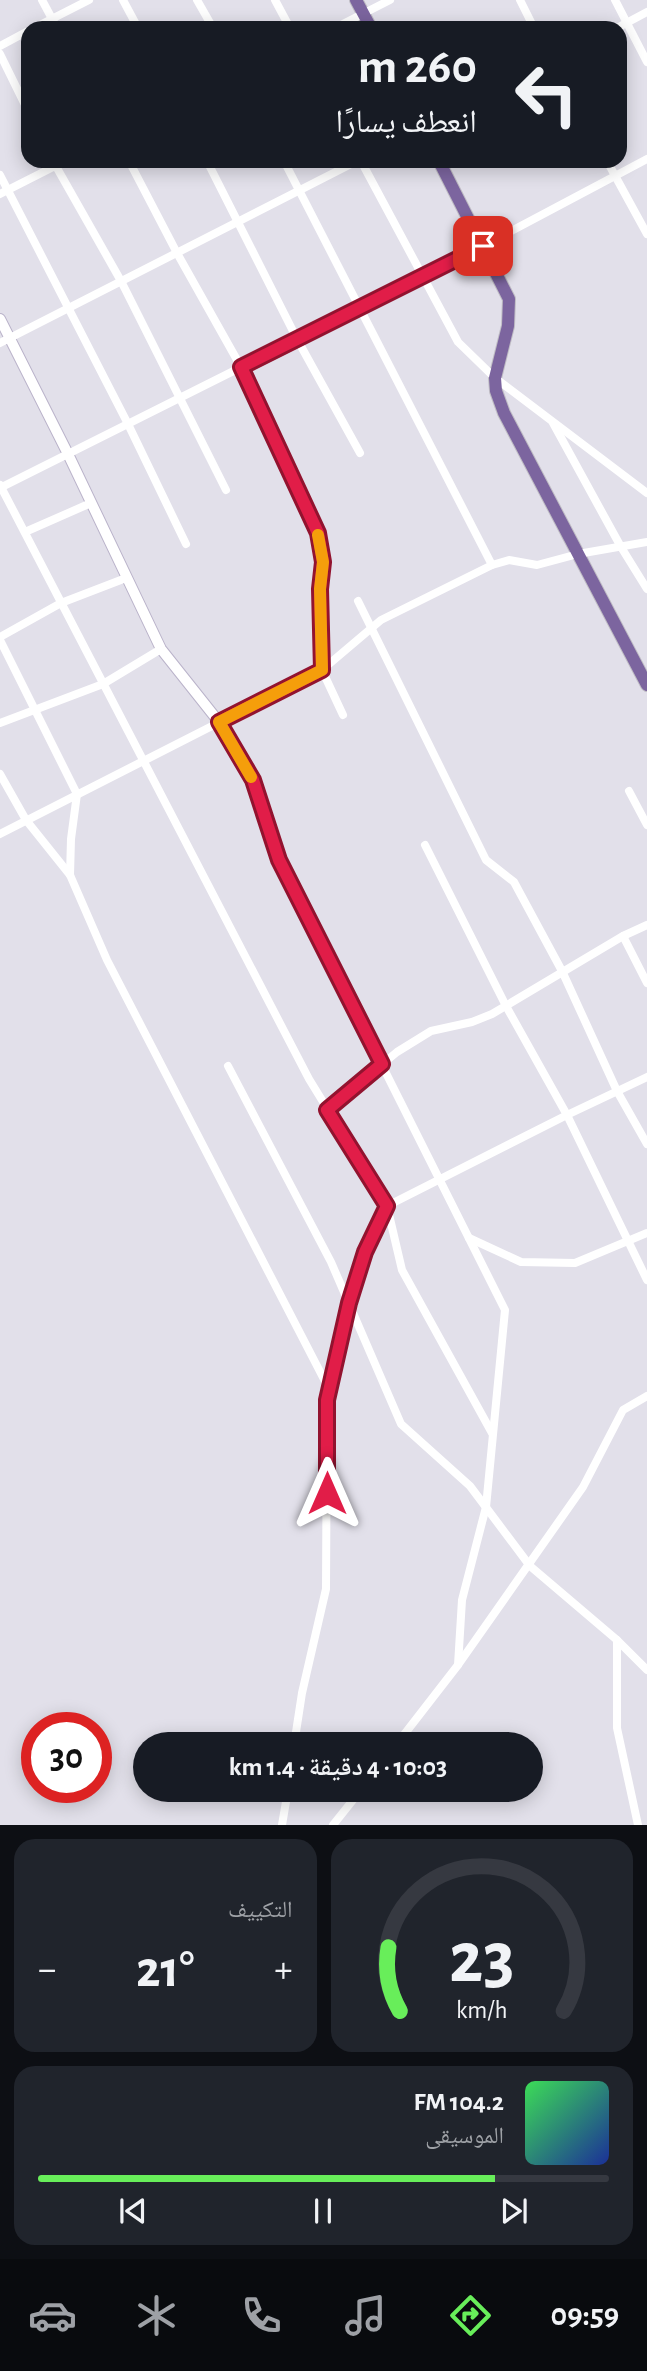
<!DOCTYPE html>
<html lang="ar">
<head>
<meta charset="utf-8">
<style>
	body { margin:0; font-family:"Alegreya Sans","Noto Naskh Arabic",sans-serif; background:#20242c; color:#f1f3f6; direction:rtl; height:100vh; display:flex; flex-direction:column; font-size:26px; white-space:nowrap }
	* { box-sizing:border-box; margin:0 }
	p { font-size:23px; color:#9ea1a6 }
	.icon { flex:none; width:38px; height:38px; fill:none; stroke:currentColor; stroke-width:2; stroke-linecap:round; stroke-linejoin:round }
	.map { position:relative; height:1825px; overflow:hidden; direction:ltr }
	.side { display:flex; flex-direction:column; gap:14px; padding:14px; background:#0d0f14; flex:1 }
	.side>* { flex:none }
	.top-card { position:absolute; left:21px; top:21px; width:606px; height:147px; border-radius:21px; box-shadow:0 4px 18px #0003; direction:rtl; background:#171b24; color:#f1f3f6; overflow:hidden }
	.speed { position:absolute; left:21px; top:1712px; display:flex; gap:14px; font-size:35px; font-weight:700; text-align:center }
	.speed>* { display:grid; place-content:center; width:91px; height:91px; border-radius:50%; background:#171b24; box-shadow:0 4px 18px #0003; line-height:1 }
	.speed .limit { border:10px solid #d22; background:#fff; color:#111 }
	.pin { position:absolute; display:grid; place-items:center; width:60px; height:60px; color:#fff; margin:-30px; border-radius:14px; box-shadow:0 4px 10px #0006 }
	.me { position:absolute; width:77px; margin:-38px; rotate:0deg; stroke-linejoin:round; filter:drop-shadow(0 0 5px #0008) }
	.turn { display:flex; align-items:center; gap:24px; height:147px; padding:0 35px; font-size:32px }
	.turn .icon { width:91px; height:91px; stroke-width:2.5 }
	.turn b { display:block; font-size:49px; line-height:60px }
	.big { font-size:52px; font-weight:600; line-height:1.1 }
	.side .widget { flex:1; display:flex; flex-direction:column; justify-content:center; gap:10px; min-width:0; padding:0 24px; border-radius:21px; background:#20242c }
	.side .dial { align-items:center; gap:0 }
	.dial svg { height:182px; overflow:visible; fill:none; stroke:#363941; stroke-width:7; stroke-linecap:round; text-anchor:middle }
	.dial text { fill:#f1f3f6; stroke:none }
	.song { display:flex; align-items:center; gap:21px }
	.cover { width:84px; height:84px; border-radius:10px; background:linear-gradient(135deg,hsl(130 70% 55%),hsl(230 70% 35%)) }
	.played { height:7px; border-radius:4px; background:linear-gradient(90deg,#68ee5a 80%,#363941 80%) }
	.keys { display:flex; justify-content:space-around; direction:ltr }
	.heat { display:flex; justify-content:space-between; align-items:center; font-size:38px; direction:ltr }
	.side .tiles { flex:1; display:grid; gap:14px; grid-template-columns:1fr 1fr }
	.widget:last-child { grid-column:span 2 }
	.trip { position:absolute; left:133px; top:1732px; width:410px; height:70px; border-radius:35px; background:#171b24; box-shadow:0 4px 18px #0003; font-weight:600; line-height:70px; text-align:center; direction:rtl }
	.menu { display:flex; height:112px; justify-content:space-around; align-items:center; background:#090b0e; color:#9ea1a6 }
	.menu .icon { width:49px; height:49px }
	.menu .active { color:#68ee5a }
	.menu b { font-size:32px; color:#f1f3f6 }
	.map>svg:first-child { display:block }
</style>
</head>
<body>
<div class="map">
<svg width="647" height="1825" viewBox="0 0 647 1825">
	<rect width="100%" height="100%" fill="#e2e0ea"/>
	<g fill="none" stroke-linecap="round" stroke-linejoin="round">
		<defs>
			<path id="secondary" d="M0 319 68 454 161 649 219 722"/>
			<g id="primary">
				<path d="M356 0 371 28"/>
				<path d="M439 161 509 299 508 326 495 378 496 391 504 413 647 685"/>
			</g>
		</defs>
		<use href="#secondary" stroke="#bab3ca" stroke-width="12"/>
		<use href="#primary" stroke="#bfbcc4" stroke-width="14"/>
		<g stroke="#fff" stroke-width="8">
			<path d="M42 0 57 28"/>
			<path d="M123 0 138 28"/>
			<path d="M197 0 213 28"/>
			<path d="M275 0 290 28"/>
			<path d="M520 0 534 28"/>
			<path d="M615 0 647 62"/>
			<path d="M34 28 89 0"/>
			<path d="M335 28 390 0"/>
			<path d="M617 28 647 12"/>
			<path d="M0 46 28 31"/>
			<path d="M0 54 28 111"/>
			<path d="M53 161 121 281 226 490"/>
			<path d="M129 161 177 253 241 367 318 533 323 562 320 589 322 670 343 715"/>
			<path d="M207 161 297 339 360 453"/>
			<path d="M284 161 492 565"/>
			<path d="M361 161 458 342 495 378 647 493"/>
			<path d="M607 161 647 234"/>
			<path d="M0 175 128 424 186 544"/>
			<path d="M0 194 65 161"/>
			<path d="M0 343 357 161"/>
			<path d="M553 423 621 547 647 589"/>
			<path d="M0 485 309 1079 387 1206 402 1270 492 1433"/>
			<path d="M0 488 483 246 647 159"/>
			<path d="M25 532 91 503"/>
			<path d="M358 601 486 860 514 882 562 971 617 1091 647 1144"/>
			<path d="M0 637 61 603 126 578"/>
			<path d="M0 640 77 794 71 839 70 875 107 960 329 1389"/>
			<path d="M219 722 253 780 279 860 505 1310 486 1507 462 1600 458 1665 396 1745"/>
			<path d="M0 723 103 684 161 649"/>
			<path d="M0 774 26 820 70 875"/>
			<path d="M629 791 647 825"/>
			<path d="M0 834 322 670 381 620 492 565 509 560 537 565 578 554 647 542"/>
			<path d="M425 845 506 1006 567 1115 647 1280"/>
			<path d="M623 936 647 983"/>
			<path d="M228 1066 331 1262 401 1424 470 1486 530 1566 617 1640V1728L638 1825"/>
			<path d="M327 1110 397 1052 431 1031 472 1022 492 1014 623 936 647 925"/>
			<path d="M469 1238 521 1262 575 1263 647 1233"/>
			<path d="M617 1640 647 1670"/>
			<path d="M458 1665 583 1487 623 1410 647 1396"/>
			<path d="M294 1745 302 1693 326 1589 327 1400 349 1303 365 1252 387 1206 567 1115 647 1077"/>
			<path d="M282 1825 288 1790"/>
			<path d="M333 1825 361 1790"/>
		</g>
		<use href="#secondary" stroke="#fff" stroke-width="10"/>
		<use href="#primary" stroke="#7c659f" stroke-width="12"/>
	</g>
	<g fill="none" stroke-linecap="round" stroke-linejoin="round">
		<defs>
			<path id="route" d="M327 1493V1400L349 1303 365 1252 387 1206 327 1110 382 1064 279 860 253 780 219 722 322 670 320 589 323 562 318 533 241 367 483 246"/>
		</defs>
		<use href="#route" stroke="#92132f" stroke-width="18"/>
		<use href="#route" stroke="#e11d48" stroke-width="12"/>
		<path stroke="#f59e0b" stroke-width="12" d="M251 777 219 722 322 670 320 589 323 562 318 535"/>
	</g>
</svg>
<div class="speed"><div class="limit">30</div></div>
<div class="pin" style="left:483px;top:246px;background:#d93025"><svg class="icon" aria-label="arrive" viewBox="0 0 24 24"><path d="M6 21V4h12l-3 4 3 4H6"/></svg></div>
<svg class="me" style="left:327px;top:1493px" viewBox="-20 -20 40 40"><path d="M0-17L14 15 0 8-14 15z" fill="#e11d48" stroke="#fff" stroke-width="4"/></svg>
<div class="trip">10:03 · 4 دقيقة · 1.4 km</div>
<div class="top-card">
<div class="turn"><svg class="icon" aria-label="left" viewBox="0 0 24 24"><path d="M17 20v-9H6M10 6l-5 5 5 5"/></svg><div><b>260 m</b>انعطف يسارًا</div></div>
</div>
</div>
<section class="side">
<div class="tiles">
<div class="widget dial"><svg viewBox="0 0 100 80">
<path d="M14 69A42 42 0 1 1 86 69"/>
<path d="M14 69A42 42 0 0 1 9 41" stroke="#68ee5a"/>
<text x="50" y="56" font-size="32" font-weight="700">23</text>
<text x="50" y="72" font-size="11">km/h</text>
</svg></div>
<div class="widget"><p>التكييف</p>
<div class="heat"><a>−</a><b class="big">21°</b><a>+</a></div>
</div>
<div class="widget">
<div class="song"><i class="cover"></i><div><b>104.2 FM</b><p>الموسيقى</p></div></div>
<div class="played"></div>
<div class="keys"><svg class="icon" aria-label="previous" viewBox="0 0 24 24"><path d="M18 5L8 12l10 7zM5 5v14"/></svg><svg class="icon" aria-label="pause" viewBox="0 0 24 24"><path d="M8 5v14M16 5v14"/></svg><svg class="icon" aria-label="next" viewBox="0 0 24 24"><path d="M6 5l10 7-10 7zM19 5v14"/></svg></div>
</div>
</div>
</section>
<nav class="menu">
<b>09:59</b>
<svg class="icon active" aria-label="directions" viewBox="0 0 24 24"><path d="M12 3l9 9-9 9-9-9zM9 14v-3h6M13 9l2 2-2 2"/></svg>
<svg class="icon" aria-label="music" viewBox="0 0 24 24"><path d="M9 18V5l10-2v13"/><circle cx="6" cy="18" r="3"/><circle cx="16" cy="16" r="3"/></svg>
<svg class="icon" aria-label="phone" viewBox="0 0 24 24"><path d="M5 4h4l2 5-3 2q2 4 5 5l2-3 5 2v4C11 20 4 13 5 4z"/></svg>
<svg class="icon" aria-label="climate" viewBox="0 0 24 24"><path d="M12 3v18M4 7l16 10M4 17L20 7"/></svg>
<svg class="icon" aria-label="car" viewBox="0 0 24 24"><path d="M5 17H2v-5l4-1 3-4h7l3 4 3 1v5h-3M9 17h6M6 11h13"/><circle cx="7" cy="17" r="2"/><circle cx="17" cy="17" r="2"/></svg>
</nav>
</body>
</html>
